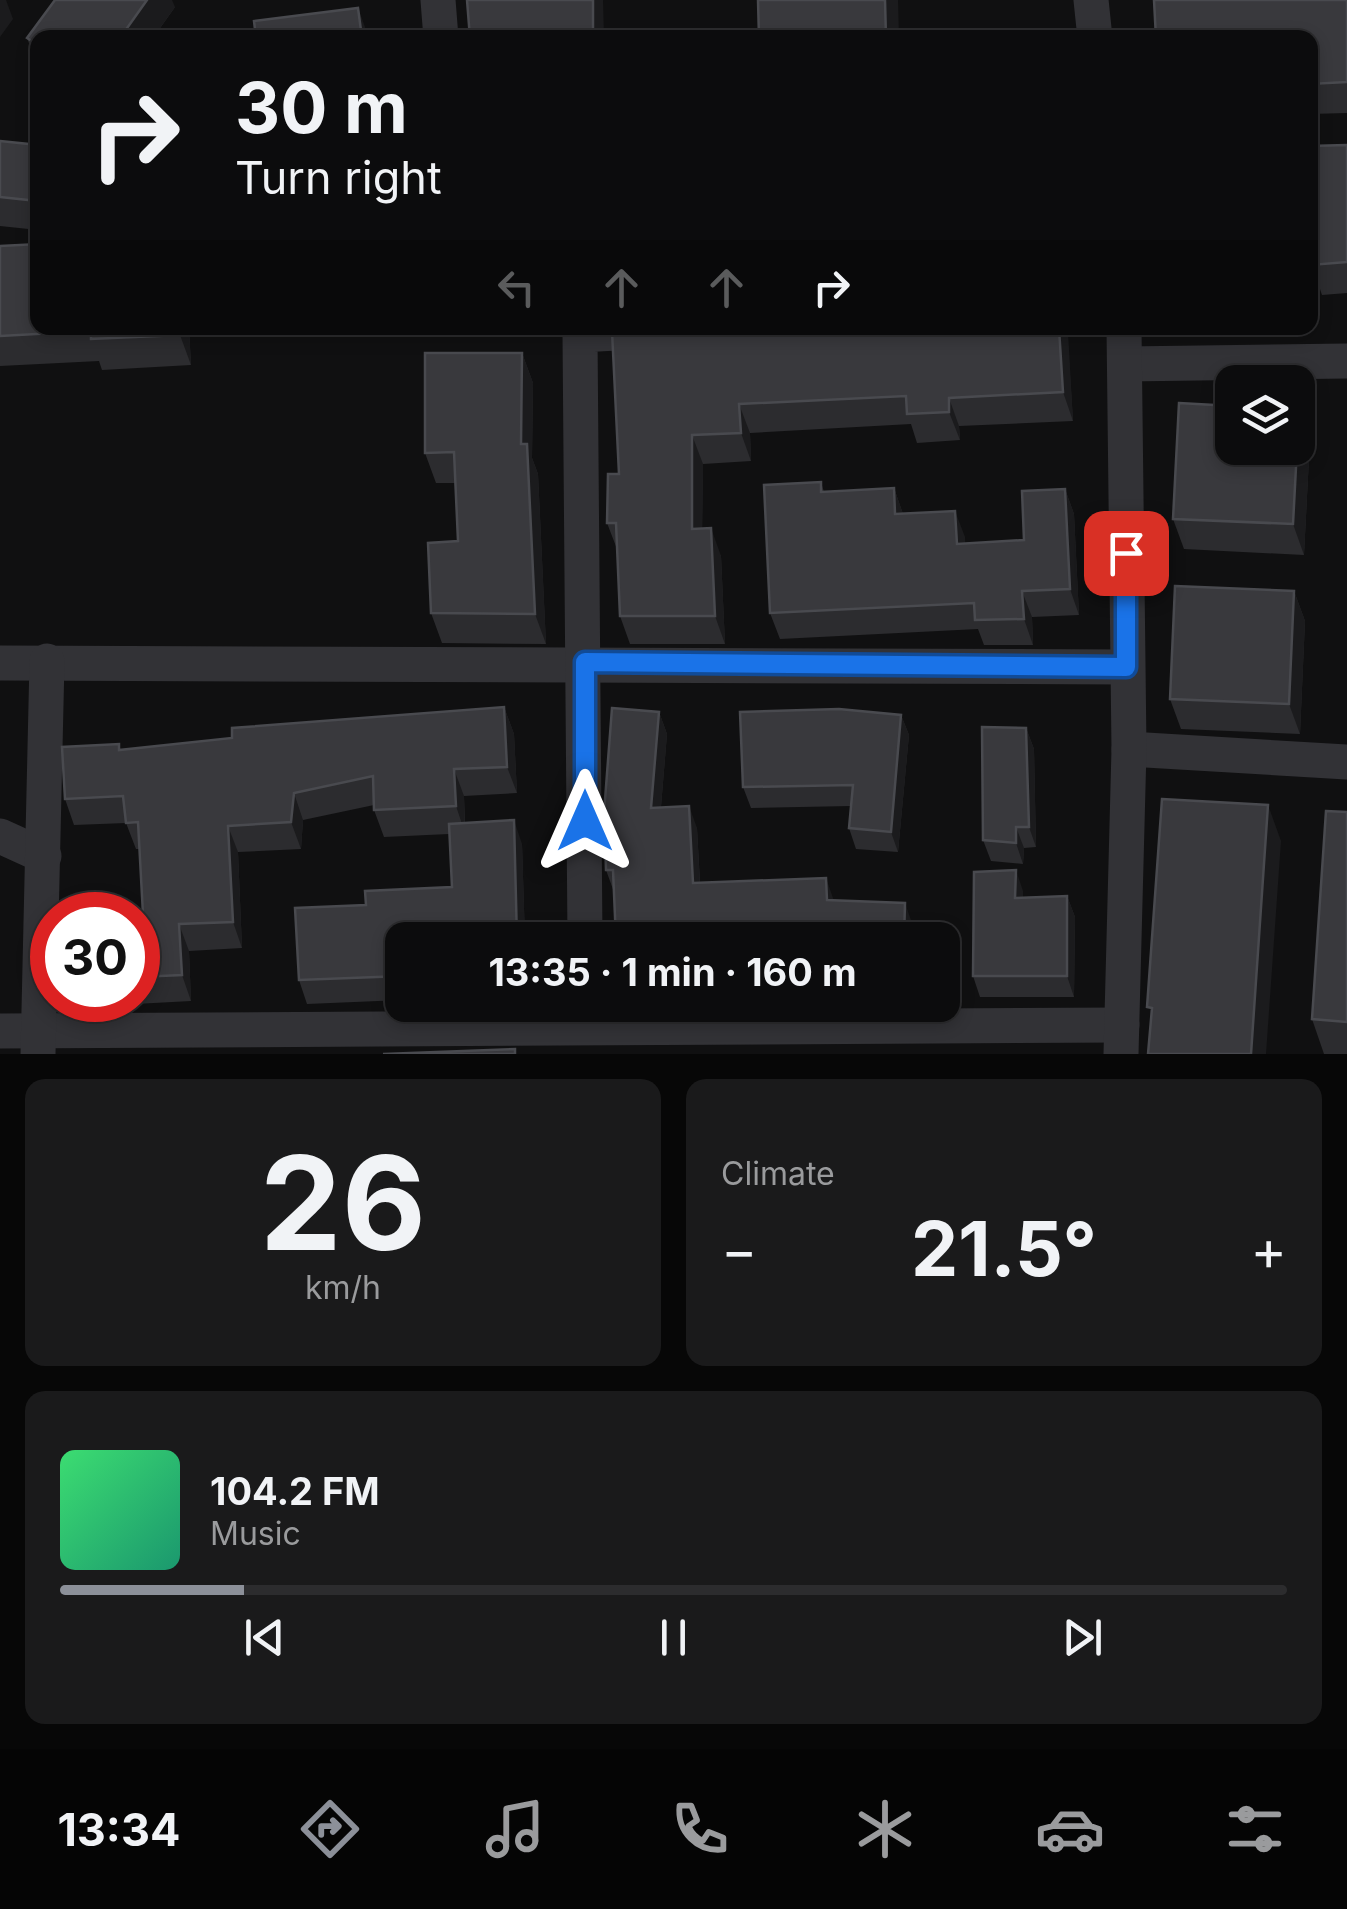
<!DOCTYPE html>
<html lang="en">
<head>
<meta charset="utf-8">
<style>
	body { margin:0; font-family:Inter,sans-serif; background:#1a1a1b; color:#f1f3f6; height:100vh; display:flex; flex-direction:column; font-size:38px; white-space:nowrap }
	* { box-sizing:border-box; margin:0 }
	p { font-size:32px; color:#9a9b9d }
	.icon { flex:none; width:55px; height:55px; fill:none; stroke:currentColor; stroke-width:2; stroke-linecap:round; stroke-linejoin:round }
	.map { position:relative; height:1054px; overflow:hidden }
	.details { display:flex; flex-direction:column; gap:25px; padding:25px; background:#070707; flex:1 }
	.details>* { flex:none }
	.hud { position:absolute; left:30px; top:30px; width:1288px; height:305px; border-radius:20px; box-shadow:0 5px 15px #0003,0 0 0 2px #2c2c2e; background:#0c0c0d; color:#f1f3f6; overflow:hidden }
	.controls { position:absolute; left:1215px; top:365px; display:grid; gap:20px }
	.controls a { display:grid; place-items:center; width:100px; height:100px; border-radius:20px; background:#0c0c0d; box-shadow:0 5px 15px #0003,0 0 0 2px #2c2c2e; font-size:50px }
	.speed { position:absolute; left:30px; top:892px; display:flex; gap:20px; font-size:50px; font-weight:700; text-align:center }
	.speed>* { display:grid; place-content:center; width:130px; height:130px; border-radius:50%; background:#0c0c0d; box-shadow:0 5px 15px #0003,0 0 0 2px #2c2c2e; line-height:1 }
	.speed .limit { border:15px solid #d22; background:#fff; color:#111 }
	.pin { position:absolute; display:grid; place-items:center; width:85px; height:85px; color:#fff; margin:-42px; border-radius:20px; box-shadow:0 5px 15px #0006 }
	.me { position:absolute; width:110px; margin:-55px; rotate:0deg; stroke-linejoin:round; filter:drop-shadow(0 0 8px #0008) }
	.turn { display:flex; align-items:center; gap:35px; height:210px; padding:0 40px; font-size:45px }
	.turn .icon { width:130px; height:130px; stroke-width:2.5 }
	.turn b { display:block; font-size:70px; line-height:85px }
	.lanes { display:flex; align-items:center; height:95px; padding:0 40px; background:#0003; justify-content:center; gap:50px; direction:ltr }
	.lanes .off { opacity:.35 }
	.big { font-size:75px; font-weight:700; line-height:1.1 }
	.details .card { flex:1; display:flex; flex-direction:column; justify-content:center; gap:15px; min-width:0; padding:0 35px; border-radius:20px; background:#1a1a1b }
	.details .dial { align-items:center; gap:0 }
	.dial b { font-size:130px; line-height:1 }
	.song { display:flex; align-items:center; gap:30px }
	.cover { width:120px; height:120px; border-radius:15px; background:linear-gradient(135deg,hsl(140 70% 55%),hsl(160 70% 35%)) }
	.played { height:10px; border-radius:5px; background:linear-gradient(90deg,#8c9099 15%,#2c2c2e 15%) }
	.keys { display:flex; justify-content:space-around; direction:ltr }
	.heat { display:flex; justify-content:space-between; align-items:center; font-size:55px; direction:ltr }
	.details .tiles { flex:1; display:grid; gap:25px; grid-template-columns:1fr 1fr }
	.card:last-child { grid-column:span 2 }
	.trip { position:absolute; left:385px; top:922px; width:575px; height:100px; border-radius:20px; background:#0c0c0d; box-shadow:0 5px 15px #0003,0 0 0 2px #2c2c2e; font-weight:700; line-height:100px; text-align:center }
	.dock { display:flex; height:160px; justify-content:space-around; align-items:center; background:#050505; color:#9a9b9d }
	.dock .icon { width:70px; height:70px }
	.dock .selected { color:#8c9099 }
	.dock b { font-size:45px; color:#f1f3f6 }
	.map>svg:first-child { display:block }
</style>
</head>
<body>
<div class="map">
<svg width="1347" height="1054" viewBox="0 0 1347 1054">
	<rect width="100%" height="100%" fill="#101011"/>
	<g fill="none" stroke-linecap="round" stroke-linejoin="round">
		<g stroke="#323236" stroke-width="35">
			<path d="M438 0 441 38"/>
			<path d="M1091 0 1095 38"/>
			<path d="M1125 364 1347 361"/>
			<path d="M0 663 1127 667"/>
			<path d="M1129 749 1347 762"/>
			<path d="M0 836 44 856"/>
			<path d="M585 940 580 335 707 328"/>
			<path d="M0 1031 1122 1025"/>
			<path d="M38 1054 47 661"/>
			<path d="M1121 1054 1129 749 1124 328"/>
		</g>
	</g>
	<g fill="#2c2c2f">
		<path d="M1347 0V113L1310 114V38Z"/>
		<path d="M175 7 153 38H38V66L27 38Z"/>
		<path d="M0 141 38 145V230L0 226Z"/>
		<path d="M1347 145V293L1322 295 1320 289 1310 290V146Z"/>
		<path d="M0 246 38 328H189L191 365 102 370 99 361 0 366Z"/>
		<path d="M706 328H1067L1073 421 959 426 960 440 917 443 911 424 750 433 751 461 703 464 702 528 721 556 725 644H630L620 616 617 549 607 523 619 474Z"/>
		<path d="M522 353 533 383 532 458 538 474 546 644 442 643 431 613 458 541 455 483H436L425 453Z"/>
		<path d="M1310 439 1304 555 1184 549 1173 519Z"/>
		<path d="M821 482 824 492 894 488 903 514 965 537V543L1024 540 1065 489 1074 514 1079 615 1032 617 1033 645H984L978 629 780 639 770 613Z"/>
		<path d="M1294 591 1305 621 1300 734 1181 729 1170 699Z"/>
		<path d="M504 707 514 734 517 793 464 796 465 823 522 844 525 940H402V1000L307 1004 299 980 366 905 452 887 449 834 384 837 374 810V805L303 820 301 849 238 852 242 948 189 951 191 1001 79 1007 76 1000H138V933H144L140 849H136L126 823 74 825 65 799 121 750Z"/>
		<path d="M659 712 667 734 661 807 697 828 700 882 834 901 913 926V940H616L614 892 606 870Z"/>
		<path d="M901 715 909 735 898 852 856 849 849 828 851 806 751 808 743 787Z"/>
		<path d="M1026 728 1034 749 1036 847 1024 848 1023 864 991 861 983 840Z"/>
		<path d="M1347 812V1054H1324L1312 1019Z"/>
		<path d="M1023 891V897L1067 896 1075 917 1074 997H980L973 976Z"/>
	</g>
	<g fill="#1b1b1d">
		<path d="M0 0H6L13 19 0 37Z"/>
		<path d="M147 0H172L175 7 153 38H120Z"/>
		<path d="M593 0H603L604 38H593Z"/>
		<path d="M885 0H898L899 38H886Z"/>
		<path d="M358 8 369 38H362Z"/>
		<path d="M180 328H189L191 365 180 335Z"/>
		<path d="M1059 328H1067L1068 332 1073 421 1063 392Z"/>
		<path d="M522 353 533 383 532 458 538 474 546 644 535 614 521 444Z"/>
		<path d="M949 398 959 426 960 440 949 412Z"/>
		<path d="M739 404 750 433 751 461 741 433Z"/>
		<path d="M1299 409 1310 439 1304 555 1293 524Z"/>
		<path d="M692 435 703 464 702 557 692 529Z"/>
		<path d="M894 488 903 514H895Z"/>
		<path d="M1065 489 1074 514 1079 615 1070 589Z"/>
		<path d="M955 511 965 537 966 569 957 544Z"/>
		<path d="M711 528 721 556 725 644 715 616Z"/>
		<path d="M1022 591 1032 617 1033 645 1024 619Z"/>
		<path d="M1294 591 1305 621 1300 734 1289 704Z"/>
		<path d="M504 707 514 734 517 793 507 767Z"/>
		<path d="M659 712 667 734 659 830 651 808Z"/>
		<path d="M901 715 909 735 898 852 891 832Z"/>
		<path d="M1026 728 1034 749 1036 847 1029 827Z"/>
		<path d="M454 769 464 796 465 833 456 806Z"/>
		<path d="M294 793 303 820 301 849 291 822Z"/>
		<path d="M1268 805 1281 841 1266 1054H1251Z"/>
		<path d="M689 806 697 828 701 905 693 883Z"/>
		<path d="M514 820 522 844 525 940H517Z"/>
		<path d="M228 826 238 852 242 948 233 922Z"/>
		<path d="M1016 827 1024 848 1023 864 1016 843Z"/>
		<path d="M1016 870 1023 891V918L1015 898Z"/>
		<path d="M826 878 834 901 827 900Z"/>
		<path d="M1067 896 1075 917 1074 997 1067 976Z"/>
		<path d="M905 903 913 926V940H904Z"/>
		<path d="M179 924 189 951 191 1001 182 975Z"/>
	</g>
	<g fill="#39393d" stroke="#494a4f" stroke-width="2.5">
		<path d="M55 0H147L120 38H38V45L27 38Z"/>
		<path d="M467 0H593V38H470Z"/>
		<path d="M758 0H885L886 38H759Z"/>
		<path d="M1154 0H1347V82L1310 84V38H1156Z"/>
		<path d="M358 8 362 38H256L254 21Z"/>
		<path d="M0 141 38 145V201L0 197Z"/>
		<path d="M1347 145V262L1311 265 1310 146Z"/>
		<path d="M38 244V328H180V335L91 339V331L0 336V246Z"/>
		<path d="M706 328H1059L1063 392 949 398V412L907 414 906 396 739 404 741 433 692 435V529L711 528 715 616H620L616 523H607L608 474H619L612 331Z"/>
		<path d="M425 353H522L521 444H527L535 614 431 613 428 543 458 541 454 452 425 453Z"/>
		<path d="M1179 403 1232 406V448H1297L1293 524 1173 519Z"/>
		<path d="M821 482V492L894 488 895 514 955 511 957 544 1024 540 1022 491 1065 489 1070 589 1022 591 1024 619 975 620 974 603 770 613 764 485Z"/>
		<path d="M1175 586 1294 591 1289 704 1170 699Z"/>
		<path d="M504 707 507 767 454 769 456 806 374 810 373 776 294 793 291 822 228 826 233 922 179 924 182 975 138 977V933H144L138 822 126 823 123 796 65 799 62 747 119 744V750L232 738V728Z"/>
		<path d="M612 708 659 712 651 808 689 806 693 883 826 878 827 900 905 903 904 940H616L613 870H606L604 813Z"/>
		<path d="M839 709 901 715 891 832 849 828 853 785 743 787 740 712Z"/>
		<path d="M982 727 1026 728 1029 827H1016V843L983 840Z"/>
		<path d="M1162 799 1268 805 1251 1054H1148L1152 1008 1147 1007Z"/>
		<path d="M1326 811 1347 812V1022L1312 1019Z"/>
		<path d="M514 820 517 940H402V976L299 980 295 908 366 905 365 891 452 887 449 824Z"/>
		<path d="M1016 870 1015 898 1067 896V976H973L974 872Z"/>
		<path d="M515 1049V1054H383Z"/>
	</g>
	<g fill="none" stroke-linecap="round" stroke-linejoin="round">
		<defs>
			<path id="route" d="M585 821V662L1126 667V553"/>
		</defs>
		<use href="#route" stroke="#114b97" stroke-width="25"/>
		<use href="#route" stroke="#1a73e8" stroke-width="18"/>
	</g>
</svg>
<div class="controls">
<a><svg class="icon" aria-label="layers" viewBox="0 0 24 24"><path d="M12 4l9 5-9 5-9-5zM3 14l9 5 9-5"/></svg></a>
</div>
<div class="speed"><div class="limit">30</div></div>
<div class="pin" style="left:1126px;top:553px;background:#d93025"><svg class="icon" aria-label="arrive" viewBox="0 0 24 24"><path d="M6 21V4h12l-3 4 3 4H6"/></svg></div>
<svg class="me" style="left:585px;top:821px" viewBox="-20 -20 40 40"><path d="M0-17L14 15 0 8-14 15z" fill="#1a73e8" stroke="#fff" stroke-width="4"/></svg>
<div class="trip">13:35 · 1 min · 160 m</div>
<div class="hud">
<div class="turn"><svg class="icon" aria-label="right" viewBox="0 0 24 24"><path d="M7 20v-9h11M14 6l5 5-5 5"/></svg><div><b>30 m</b>Turn right</div></div>
<div class="lanes"><svg class="icon off" aria-label="left" viewBox="0 0 24 24"><path d="M17 20v-9H6M10 6l-5 5 5 5"/></svg><svg class="icon off" aria-label="ahead" viewBox="0 0 24 24"><path d="M12 20V5M6 11l6-6 6 6"/></svg><svg class="icon off" aria-label="ahead" viewBox="0 0 24 24"><path d="M12 20V5M6 11l6-6 6 6"/></svg><svg class="icon" aria-label="right" viewBox="0 0 24 24"><path d="M7 20v-9h11M14 6l5 5-5 5"/></svg></div>
</div>
</div>
<section class="details">
<div class="tiles">
<div class="card dial"><b>26</b><p>km/h</p></div>
<div class="card"><p>Climate</p>
<div class="heat"><a>−</a><b class="big">21.5°</b><a>+</a></div>
</div>
<div class="card">
<div class="song"><i class="cover"></i><div><b>104.2 FM</b><p>Music</p></div></div>
<div class="played"></div>
<div class="keys"><svg class="icon" aria-label="previous" viewBox="0 0 24 24"><path d="M18 5L8 12l10 7zM5 5v14"/></svg><svg class="icon" aria-label="pause" viewBox="0 0 24 24"><path d="M8 5v14M16 5v14"/></svg><svg class="icon" aria-label="next" viewBox="0 0 24 24"><path d="M6 5l10 7-10 7zM19 5v14"/></svg></div>
</div>
</div>
</section>
<nav class="dock">
<b>13:34</b>
<svg class="icon selected" aria-label="directions" viewBox="0 0 24 24"><path d="M12 3l9 9-9 9-9-9zM9 14v-3h6M13 9l2 2-2 2"/></svg>
<svg class="icon" aria-label="music" viewBox="0 0 24 24"><path d="M9 18V5l10-2v13"/><circle cx="6" cy="18" r="3"/><circle cx="16" cy="16" r="3"/></svg>
<svg class="icon" aria-label="phone" viewBox="0 0 24 24"><path d="M5 4h4l2 5-3 2q2 4 5 5l2-3 5 2v4C11 20 4 13 5 4z"/></svg>
<svg class="icon" aria-label="climate" viewBox="0 0 24 24"><path d="M12 3v18M4 7l16 10M4 17L20 7"/></svg>
<svg class="icon" aria-label="car" viewBox="0 0 24 24"><path d="M5 17H2v-5l4-1 3-4h7l3 4 3 1v5h-3M9 17h6M6 11h13"/><circle cx="7" cy="17" r="2"/><circle cx="17" cy="17" r="2"/></svg>
<svg class="icon" aria-label="filters" viewBox="0 0 24 24"><path d="M4 7h16M4 17h16"/><circle cx="9" cy="7" r="2"/><circle cx="15" cy="17" r="2"/></svg>
</nav>
</body>
</html>
